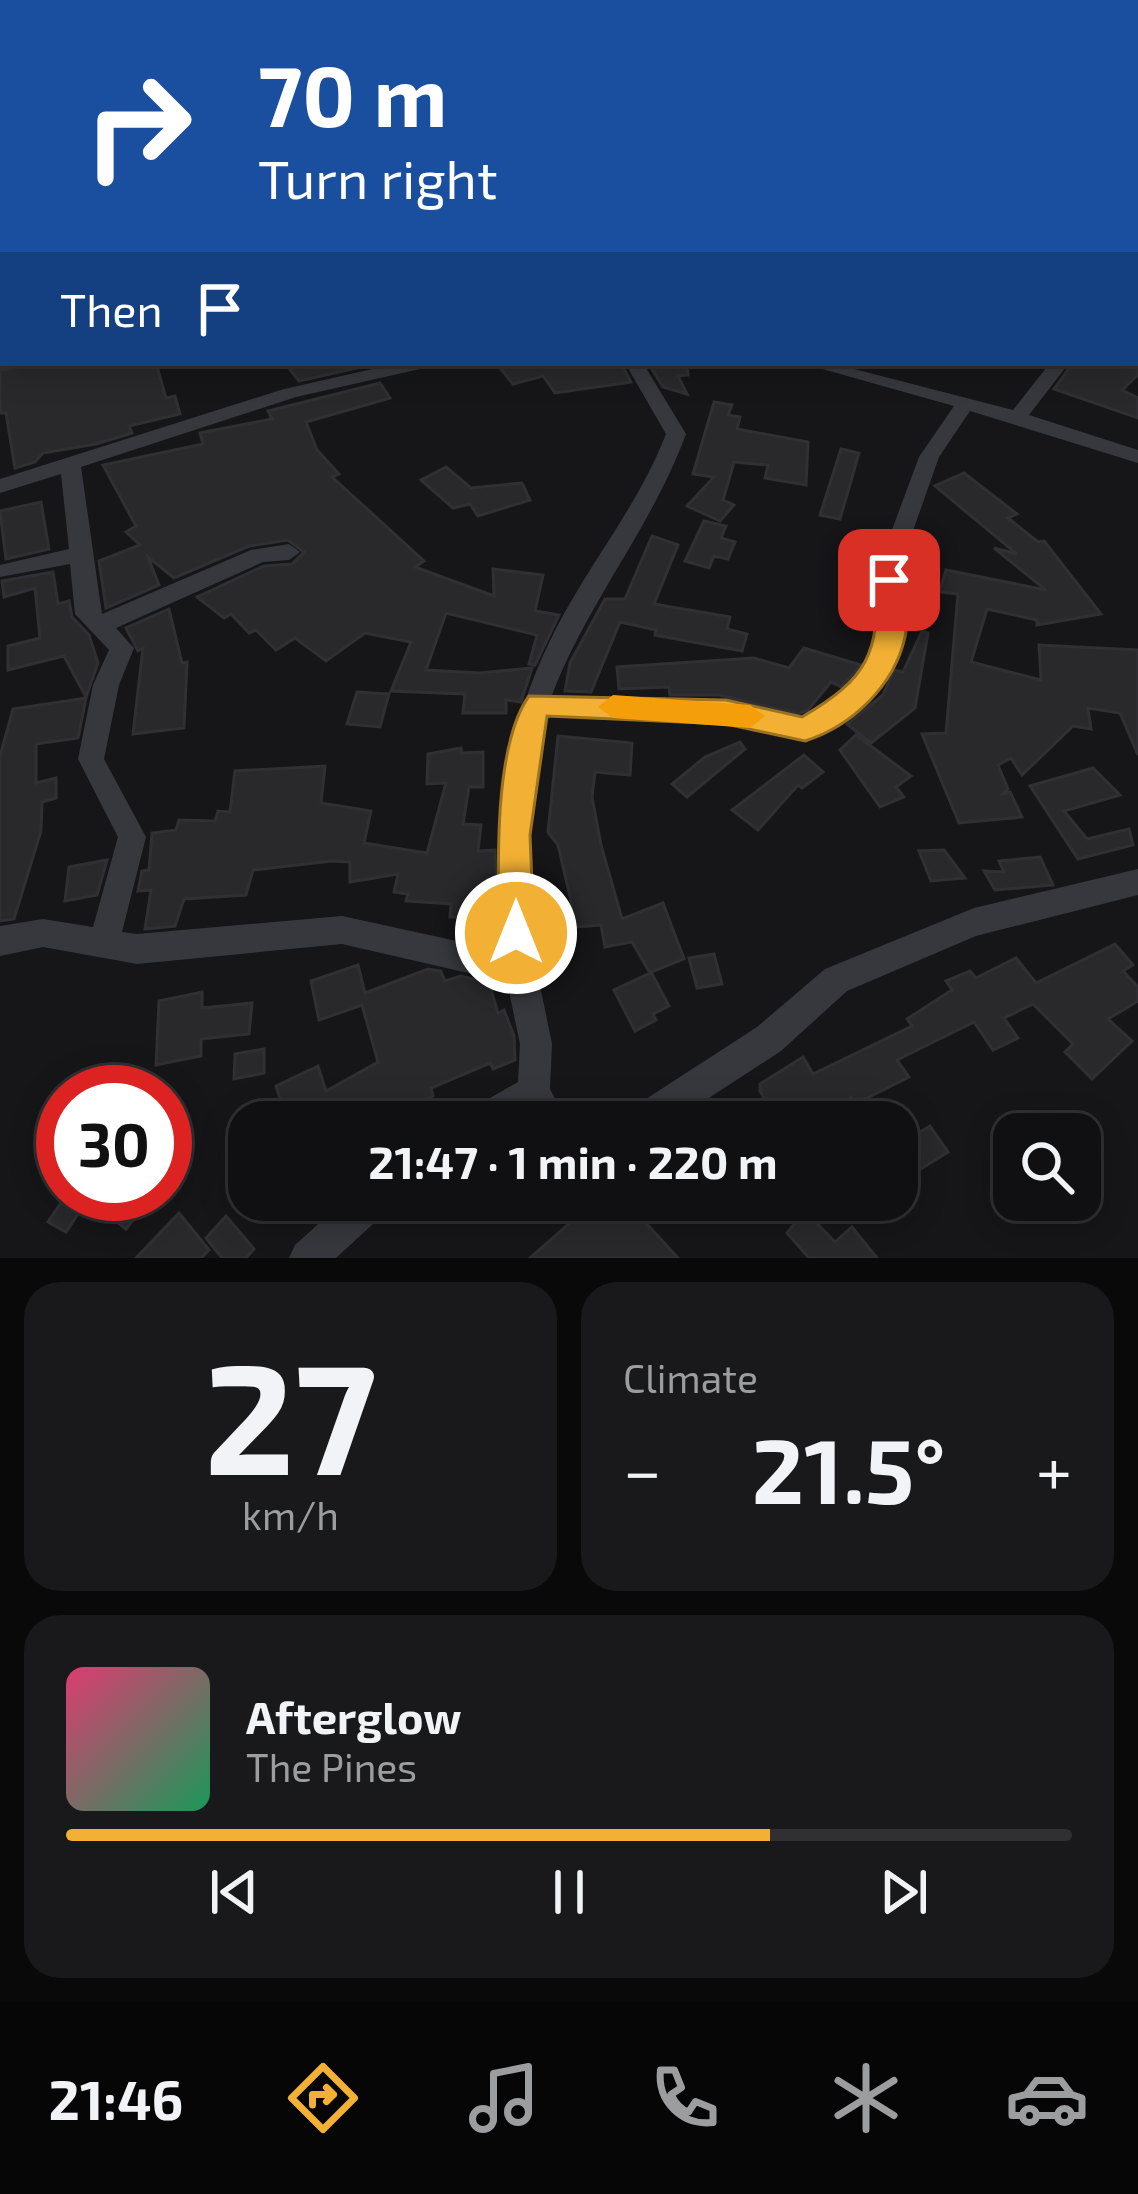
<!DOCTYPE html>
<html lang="en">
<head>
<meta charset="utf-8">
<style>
	body { margin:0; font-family:"Exo 2",sans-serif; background:#19191b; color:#f1f3f6; height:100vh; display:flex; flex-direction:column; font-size:45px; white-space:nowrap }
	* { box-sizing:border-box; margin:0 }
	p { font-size:39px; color:#9c9d9f }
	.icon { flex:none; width:66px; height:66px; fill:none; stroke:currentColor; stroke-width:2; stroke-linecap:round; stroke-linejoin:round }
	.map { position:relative; height:1258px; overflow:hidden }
	.panel { display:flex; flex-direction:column; gap:24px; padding:24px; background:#09090a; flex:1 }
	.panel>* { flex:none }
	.top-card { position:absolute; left:0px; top:0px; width:1140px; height:366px; box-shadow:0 6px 30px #0003,0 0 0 3px #303032; background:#1a4fa0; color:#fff; overflow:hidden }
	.buttons { position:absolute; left:993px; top:1113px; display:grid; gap:24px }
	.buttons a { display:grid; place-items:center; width:108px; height:108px; border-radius:24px; background:#101012; box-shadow:0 6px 30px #0003,0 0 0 3px #303032; font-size:60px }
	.speed { position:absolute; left:36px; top:1065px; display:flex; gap:24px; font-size:60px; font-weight:700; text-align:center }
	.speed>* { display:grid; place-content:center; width:156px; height:156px; border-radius:50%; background:#101012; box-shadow:0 6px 30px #0003,0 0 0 3px #303032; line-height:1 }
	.speed .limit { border:18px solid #d22; background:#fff; color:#111 }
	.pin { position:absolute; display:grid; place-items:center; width:102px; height:102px; color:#fff; margin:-51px; border-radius:24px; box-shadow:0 6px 18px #0006 }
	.me { position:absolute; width:132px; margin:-66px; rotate:0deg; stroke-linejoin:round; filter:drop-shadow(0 0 9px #0008) }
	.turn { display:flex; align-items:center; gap:42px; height:252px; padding:0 60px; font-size:54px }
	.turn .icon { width:156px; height:156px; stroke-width:2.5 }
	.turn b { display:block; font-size:84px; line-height:102px }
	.then { display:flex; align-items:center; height:114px; padding:0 60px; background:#0003; gap:24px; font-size:45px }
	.big { font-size:90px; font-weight:700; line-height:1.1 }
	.panel .widget { flex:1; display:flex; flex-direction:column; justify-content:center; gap:18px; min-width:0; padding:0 42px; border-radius:36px; background:#19191b }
	.panel .dial { align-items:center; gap:0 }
	.dial b { font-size:156px; line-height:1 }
	.song { display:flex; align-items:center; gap:36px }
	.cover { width:144px; height:144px; border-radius:18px; background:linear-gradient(135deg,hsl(340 70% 55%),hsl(150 70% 35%)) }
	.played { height:12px; border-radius:6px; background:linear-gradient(90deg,#f2b134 70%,#303032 70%) }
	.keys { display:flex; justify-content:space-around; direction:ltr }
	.heat { display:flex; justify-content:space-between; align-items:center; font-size:66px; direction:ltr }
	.panel .tiles { flex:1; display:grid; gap:24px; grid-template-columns:1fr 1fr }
	.widget:last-child { grid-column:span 2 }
	.trip { position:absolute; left:228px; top:1101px; width:690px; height:120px; border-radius:36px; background:#101012; box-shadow:0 6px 30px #0003,0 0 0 3px #303032; font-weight:700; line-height:120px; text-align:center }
	.tab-bar { display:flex; height:192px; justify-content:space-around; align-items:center; background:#060607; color:#9c9d9f }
	.tab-bar .icon { width:84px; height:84px }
	.tab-bar .selected { color:#f2b134 }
	.tab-bar b { font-size:54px; color:#f1f3f6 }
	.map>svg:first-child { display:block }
</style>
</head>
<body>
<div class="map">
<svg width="1138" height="1258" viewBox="0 0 1138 1258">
	<rect width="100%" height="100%" fill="#161618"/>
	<g fill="#29292c" stroke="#303034" stroke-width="3">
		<path d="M46 363H156L166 398 175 396 180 414 129 426 132 433 96 444 43 453 35 462 15 468 6 413H0V370Z"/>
		<path d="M285 363H369L370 365 299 381Z"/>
		<path d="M496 363H621L631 382 555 393 543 376 513 384Z"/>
		<path d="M648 363H687L688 375 678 376 687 394 663 387Z"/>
		<path d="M1073 363H1138V375L1122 390 1138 398V418L1054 389Z"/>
		<path d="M380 383 390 398 306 422 317 450 339 474 332 477 424 561 415 567 494 596 493 569 543 575 535 611 559 615 535 665 529 664 537 635 446 613 426 670 480 673 532 668 521 702 506 700V713H463L465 694 391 691 411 642 365 633 326 661 295 638 276 650 256 630 249 633 231 614 224 618 197 597 264 566 292 564 304 552 288 540 249 546 174 578 148 557 159 585 106 608 99 561 140 545 126 532 136 526 103 465 203 444 200 433 272 419 268 411Z"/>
		<path d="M714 402 732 405 728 415 740 417 737 429 808 442 806 485 765 478 768 465 734 462 723 500 734 505 720 521 687 506 714 477 693 474Z"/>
		<path d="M841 449 859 453 840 519 820 515Z"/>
		<path d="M446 467 471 488 522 483 530 500 478 516 470 504 453 508 421 480Z"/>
		<path d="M964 473 1017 514 1008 518 1038 542 1044 541 1101 614 1037 625V620L987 609 971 662 1041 680 1039 645 1138 650V755L1120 713 1088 708 1091 729 1073 726 1022 775 1011 758 998 765 1008 789 1003 794 1010 792 1022 817 959 823 922 734 946 733 958 594 939 592 946 570 1046 590 994 548 1017 554 935 486Z"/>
		<path d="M41 502 49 549 6 559 0 511Z"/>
		<path d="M704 521 726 526 721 538 735 542 728 559 714 556 709 568 685 561Z"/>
		<path d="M652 536 678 545 654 604 730 617 727 629 747 634 742 651 655 635 656 630 620 622 591 692 565 691 570 663 605 599H625Z"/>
		<path d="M53 572 58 604 69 601 72 617 89 635 98 663 86 697 64 656 8 670V646L40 638 35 588 4 597 2 581Z"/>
		<path d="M169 609 182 663 187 662 184 728 133 734 143 648 138 651 126 628Z"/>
		<path d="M922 631 928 633 915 708 871 743 847 724 883 695 894 670 903 672Z"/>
		<path d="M804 648 861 665 841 687 831 682 808 710 798 714 719 695H670L669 687 619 689 617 667 754 658 789 668Z"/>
		<path d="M357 692 389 694 380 727 347 724Z"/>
		<path d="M86 698 78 738 36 744V783L56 778V798L42 802 41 831 14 919 0 921V756L13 709Z"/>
		<path d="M856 735 911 776 896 787 904 797 880 807 840 750Z"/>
		<path d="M558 736 632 743 630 775 595 772 592 797 601 845 622 919 663 903 684 959 651 972 669 1006 653 1014 656 1020 635 1031 614 990 650 973 632 942 605 947 601 925 577 927 558 845 548 832Z"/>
		<path d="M740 742 745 749 687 797 672 784 705 757Z"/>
		<path d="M461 748V753L483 752V787H469L463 824 481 825 478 851 495 850 497 933 489 934V917H450L451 904 406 901 408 894 394 892 398 874 350 882V862L332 861 253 870 246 895 184 899 175 926 145 929 151 890 138 891 142 871 149 870 152 833 176 830 179 820 215 821 218 811 230 812 235 771 325 766 321 803 371 811 364 843 427 853 446 783 427 784 428 754Z"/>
		<path d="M804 755 823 772 802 788 798 785 758 830 732 810Z"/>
		<path d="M1093 768 1120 795 1064 811 1087 839 1129 829 1133 845 1078 859 1030 786Z"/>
		<path d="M944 850 965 878 931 881 919 851Z"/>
		<path d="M1040 857 1053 885 995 890 984 871 1004 872 999 861Z"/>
		<path d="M107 860 97 895 65 901 69 867Z"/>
		<path d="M1115 944 1133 965 1123 971 1138 987V1001L1108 1019 1132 1041 1092 1079 1065 1052 1073 1044 1033 1004 1004 1018 1018 1038 993 1050 974 1022 897 1060 909 1077 855 1104 851 1097 817 1122H779L760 1091V1084L803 1057 813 1074 912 1026 907 1019 952 990 946 981 970 971 976 978 1016 958 1036 983Z"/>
		<path d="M714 954 722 984 697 988 689 958Z"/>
		<path d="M358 965 365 993 428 969 441 971 445 981 461 976 489 983 498 1013 504 1010 514 1036 515 1060 493 1069 490 1063 431 1088 433 1096 389 1116 392 1122H287L276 1086 318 1066 326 1091 378 1062 362 1005 319 1020 311 981Z"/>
		<path d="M202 992V1008L252 1003 249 1034 201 1039V1056L156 1065 159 1001Z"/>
		<path d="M264 1049V1073L234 1079 235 1054Z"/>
		<path d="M930 1126 948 1152 906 1178 897 1164V1146Z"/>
		<path d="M67 1194H152L126 1229 88 1199 66 1232 48 1222Z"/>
		<path d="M596 1200H625L678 1258H530Z"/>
		<path d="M805 1211 835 1242 852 1227 877 1258H809L787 1233Z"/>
		<path d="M179 1213 209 1250 201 1258H136Z"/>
		<path d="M226 1216 254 1249 246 1258H222L206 1238Z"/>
	</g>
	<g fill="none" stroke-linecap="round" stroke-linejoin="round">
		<g fill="#37383d" fill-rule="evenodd">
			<path d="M28 0H42L45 3H31Z"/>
			<path d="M676 0H686L687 3H677Z"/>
			<path d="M962 0H976L979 3H965Z"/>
			<path d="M1137 62 1138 63V71L1137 70Z"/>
			<path d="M0 99 3 100V108L0 107Z"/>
			<rect x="1137" y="200" width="1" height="9"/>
			<path d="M3 218V228L0 229V219Z"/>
			<path d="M3 273V283L0 284V274Z"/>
			<path d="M1138 323V334H1137V323Z"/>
			<rect x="0" y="351" width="3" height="10"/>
			<path d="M399 363H432L429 367 296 397 81 467 102 614 251 550 289 544 300 552 289 560 263 562 116 628 134 648 119 685 104 759 146 837 122 932 137 934 342 916 503 951C490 822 505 716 570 603 603 546 642 496 666 434L625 363H643L686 434C652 527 587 603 552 695L726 702 798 719 825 708 859 676 875 651 882 612 880 562 919 457 954 406 801 363H831L1013 410 1050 363H1069L1029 415 1138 450V463L970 411 939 457 902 562 906 612 899 652 877 690 843 722 799 741 726 722 544 715 537 742 530 805V912L536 966 552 1044 550 1089 567 1122H531L527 1115 514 1122H464L469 1110 518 1082 520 1044 507 982 342 944 137 964 43 947 0 956V926L43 919 93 927 118 837 78 759 93 685 109 650 75 614 70 564 0 577V565L69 549 61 474 0 493V479L284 389Z"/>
			<path d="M1138 869V895L976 936 847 991 781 1051 672 1122H624L629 1110 757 1027 825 969 974 908Z"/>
			<path d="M345 1200H390L385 1213 336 1258H289L295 1245Z"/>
		</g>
	</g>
	<path fill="#f2b134" stroke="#9d7322" stroke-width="3" d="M889 571 902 580C903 598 909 620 905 637 894 686 852 726 805 741L726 724 547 716 530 835 534 933 529 945 516 949 504 945 499 933C498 871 493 746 529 696L726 700 802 717C867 679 880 654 876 580Z"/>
	<path fill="#f59e0b" d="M613 695 750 705 765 716 750 728 613 718 598 707Z"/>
</svg>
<div class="buttons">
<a><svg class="icon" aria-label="search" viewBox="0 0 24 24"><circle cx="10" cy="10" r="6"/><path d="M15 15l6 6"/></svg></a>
</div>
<div class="speed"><div class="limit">30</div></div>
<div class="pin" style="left:889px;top:580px;background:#d93025"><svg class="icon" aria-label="arrive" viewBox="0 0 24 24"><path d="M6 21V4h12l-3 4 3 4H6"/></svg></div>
<svg class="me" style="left:516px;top:933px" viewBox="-20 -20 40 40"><circle r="17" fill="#f2b134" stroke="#fff" stroke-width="3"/><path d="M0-11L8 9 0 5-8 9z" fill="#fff"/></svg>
<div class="trip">21:47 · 1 min · 220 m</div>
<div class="top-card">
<div class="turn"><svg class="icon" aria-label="right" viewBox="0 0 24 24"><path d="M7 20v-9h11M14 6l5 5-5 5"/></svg><div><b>70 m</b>Turn right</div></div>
<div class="then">Then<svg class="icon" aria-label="arrive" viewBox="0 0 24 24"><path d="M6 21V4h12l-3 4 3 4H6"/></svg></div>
</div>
</div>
<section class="panel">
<div class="tiles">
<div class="widget dial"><b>27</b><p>km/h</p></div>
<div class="widget"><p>Climate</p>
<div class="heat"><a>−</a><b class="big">21.5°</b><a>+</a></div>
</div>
<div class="widget">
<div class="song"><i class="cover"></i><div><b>Afterglow</b><p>The Pines</p></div></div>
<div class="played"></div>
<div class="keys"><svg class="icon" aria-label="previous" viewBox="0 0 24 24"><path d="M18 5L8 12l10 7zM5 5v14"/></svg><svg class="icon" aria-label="pause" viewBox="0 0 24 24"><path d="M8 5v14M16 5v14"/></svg><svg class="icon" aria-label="next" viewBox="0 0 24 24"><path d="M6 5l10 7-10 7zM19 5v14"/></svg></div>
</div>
</div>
</section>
<nav class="tab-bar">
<b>21:46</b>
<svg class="icon selected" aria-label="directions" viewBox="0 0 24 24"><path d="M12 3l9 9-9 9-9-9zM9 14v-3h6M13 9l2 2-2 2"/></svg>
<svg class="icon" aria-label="music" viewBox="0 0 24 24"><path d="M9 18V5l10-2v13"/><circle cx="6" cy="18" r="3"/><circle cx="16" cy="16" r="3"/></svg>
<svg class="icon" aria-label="phone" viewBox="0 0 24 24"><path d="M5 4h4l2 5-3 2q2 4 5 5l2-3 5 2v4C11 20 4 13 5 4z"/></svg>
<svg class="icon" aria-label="climate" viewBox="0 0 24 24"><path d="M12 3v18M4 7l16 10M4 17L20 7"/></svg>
<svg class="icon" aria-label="car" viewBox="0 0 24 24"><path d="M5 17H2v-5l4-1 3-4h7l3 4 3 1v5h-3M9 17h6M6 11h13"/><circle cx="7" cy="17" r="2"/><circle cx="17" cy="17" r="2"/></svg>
</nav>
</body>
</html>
